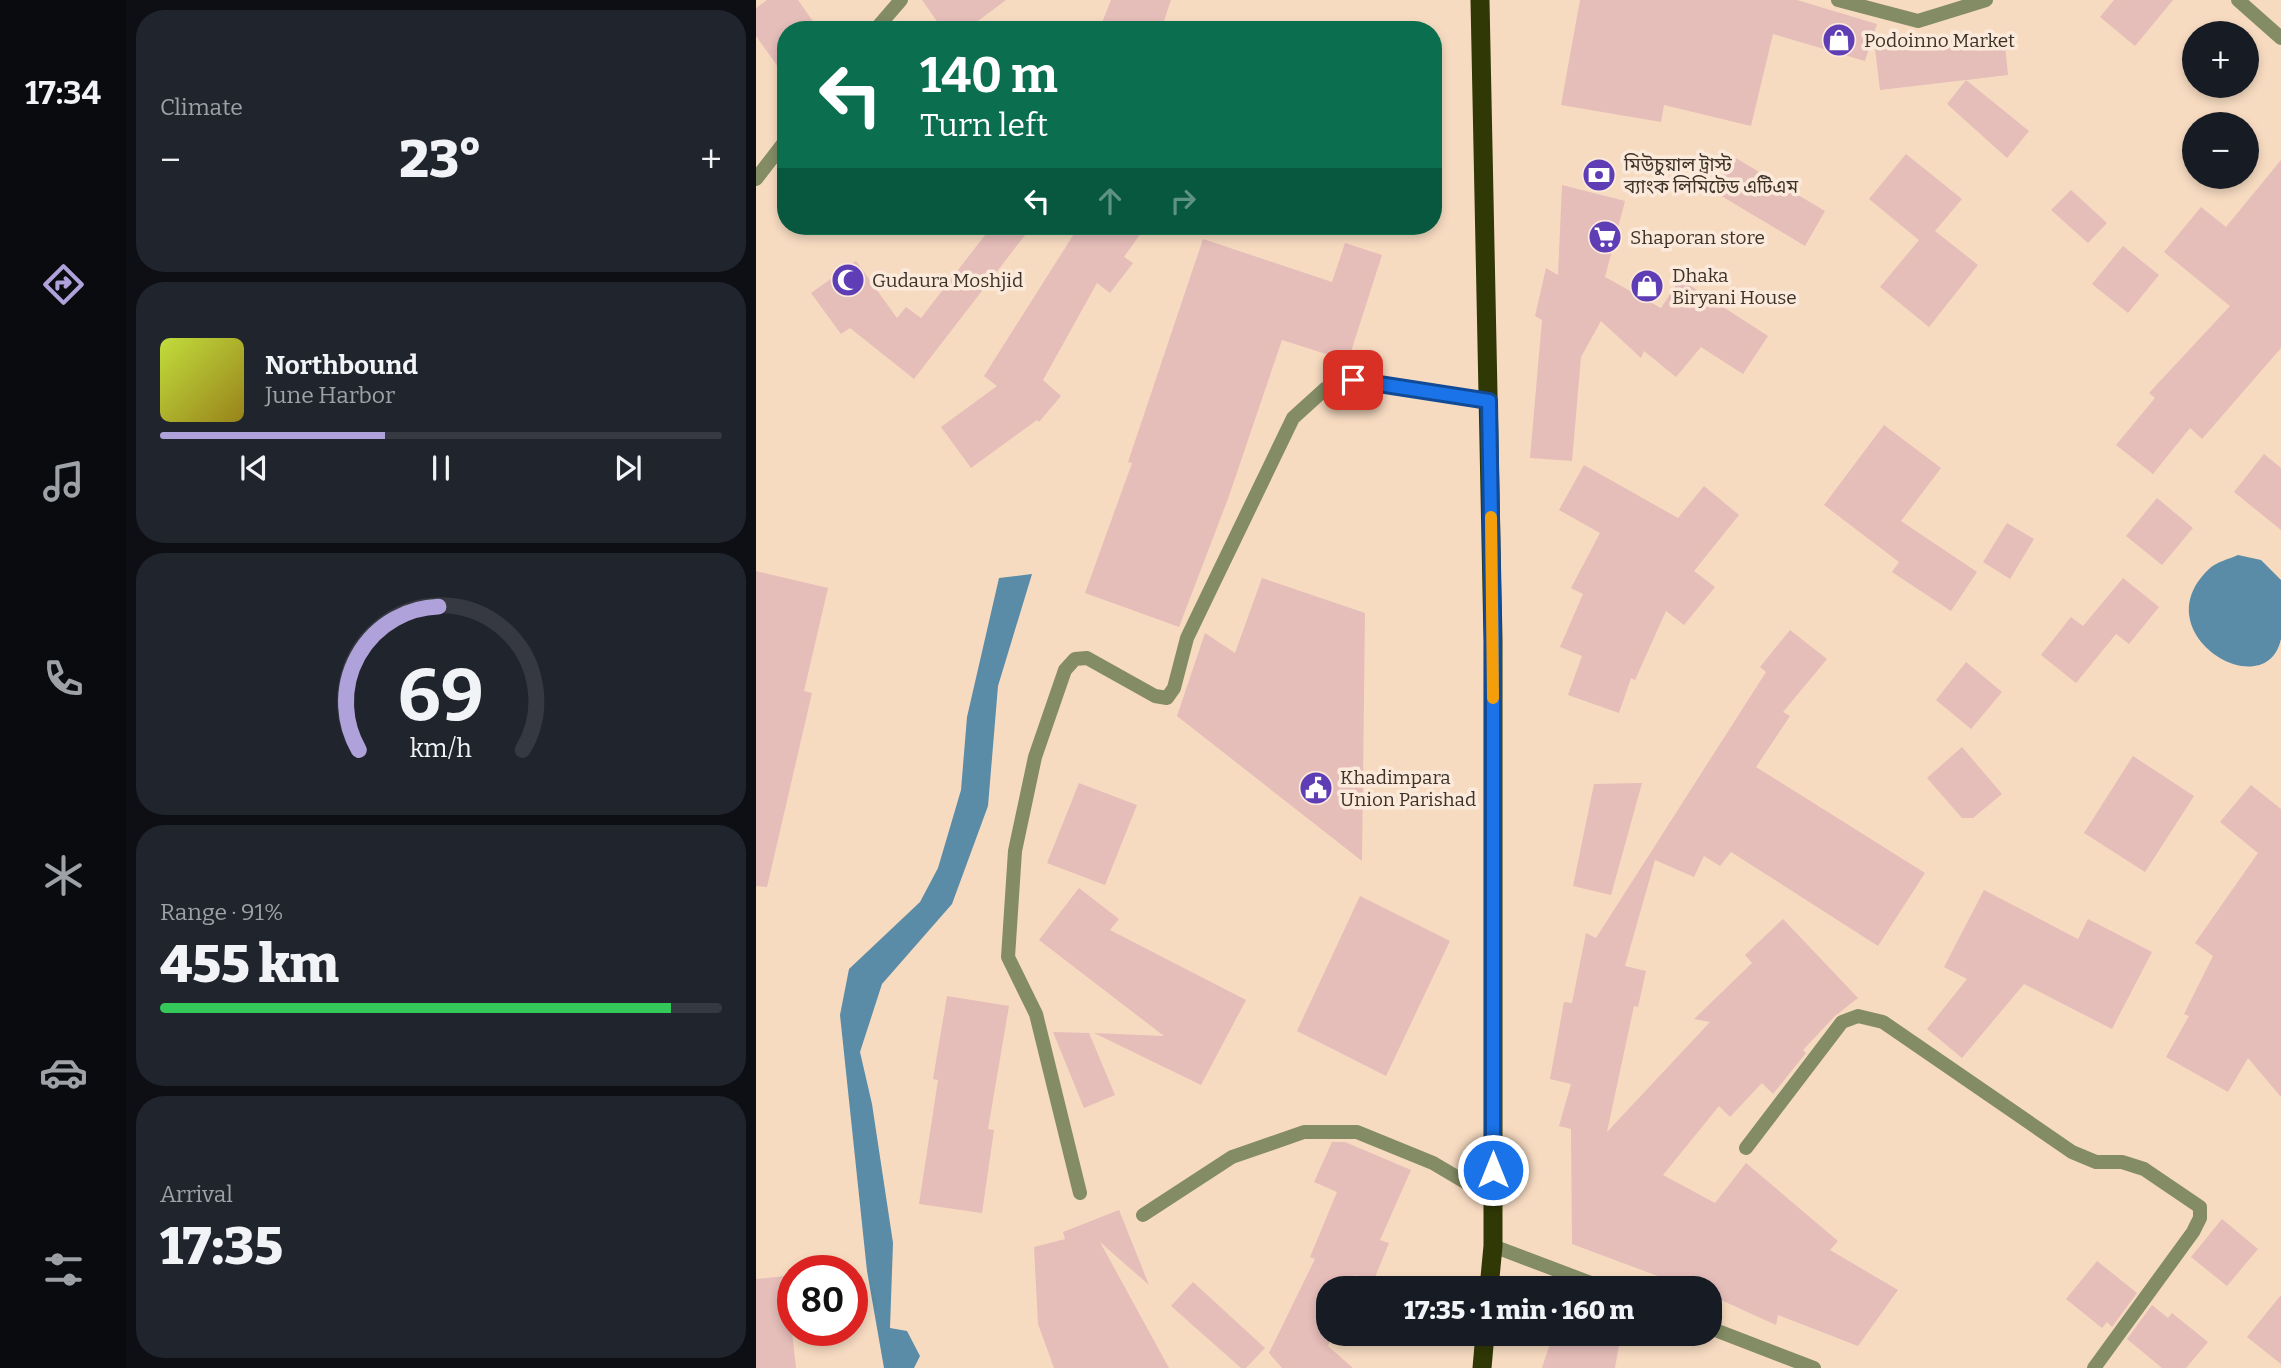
<!DOCTYPE html>
<html lang="en">
<head>
<meta charset="utf-8">
<style>
	body { margin:0; font-family:Bitter,"Noto Sans Bengali",serif; background:#20242c; color:#f1f3f6; height:100vh; display:flex; flex-direction:column; font-size:26px; white-space:nowrap }
	* { box-sizing:border-box; margin:0 }
	p { font-size:23px; color:#9ea1a6 }
	.icon { flex:none; width:38px; height:38px; fill:none; stroke:currentColor; stroke-width:2; stroke-linecap:round; stroke-linejoin:round }
	.map { position:relative; flex:1; overflow:hidden }
	.details { display:flex; flex-direction:column; gap:10px; padding:10px; background:#0d0f14; width:630px }
	.details>* { flex:none }
	.guide { position:absolute; left:21px; top:21px; width:665px; height:214px; border-radius:28px; box-shadow:0 4px 10px #0003; background:#0b6e4f; color:#fff; overflow:hidden }
	.fabs { position:absolute; left:1426px; top:21px; display:grid; gap:14px }
	.fabs a { display:grid; place-items:center; width:77px; height:77px; border-radius:50%; background:#171b24; box-shadow:0 4px 10px #0003; font-size:35px }
	.speed { position:absolute; left:21px; top:1255px; display:flex; gap:14px; font-size:35px; font-weight:700; text-align:center }
	.speed>* { display:grid; place-content:center; width:91px; height:91px; border-radius:50%; background:#171b24; box-shadow:0 4px 10px #0003; line-height:1 }
	.speed .limit { border:10px solid #d22; background:#fff; color:#111 }
	.pin { position:absolute; display:grid; place-items:center; width:60px; height:60px; color:#fff; margin:-30px; border-radius:14px; box-shadow:0 4px 10px #0006 }
	.me { position:absolute; width:77px; margin:-38px; rotate:0deg; stroke-linejoin:round; filter:drop-shadow(0 0 5px #0008) }
	.turn { display:flex; align-items:center; gap:24px; height:147px; padding:0 28px; font-size:32px }
	.turn .icon { width:91px; height:91px; stroke-width:2.5 }
	.turn b { display:block; font-size:49px; line-height:60px }
	.lanes { display:flex; align-items:center; height:66px; padding:0 28px; background:#0003; justify-content:center; gap:35px; direction:ltr }
	.lanes .off { opacity:.35 }
	.big { font-size:52px; font-weight:800; line-height:1.1 }
	.details .card { flex:1; display:flex; flex-direction:column; justify-content:center; gap:10px; min-width:0; padding:0 24px; border-radius:28px; background:#20242c }
	.details .dial { align-items:center; gap:0 }
	.dial svg { height:182px; overflow:visible; fill:none; stroke:#363941; stroke-width:7; stroke-linecap:round; text-anchor:middle }
	.dial text { fill:#f1f3f6; stroke:none }
	.song { display:flex; align-items:center; gap:21px }
	.cover { width:84px; height:84px; border-radius:10px; background:linear-gradient(135deg,hsl(70 70% 55%),hsl(50 70% 35%)) }
	.played { height:7px; border-radius:4px; background:linear-gradient(90deg,#afa1d9 40%,#363941 40%) }
	.keys { display:flex; justify-content:space-around; direction:ltr }
	.heat { display:flex; justify-content:space-between; align-items:center; font-size:38px; direction:ltr }
	.charge { height:10px; border-radius:5px; background:linear-gradient(90deg,#34c759 91%,#363941 0) }
	.trip { position:absolute; left:560px; top:1276px; width:406px; height:70px; border-radius:28px; background:#171b24; box-shadow:0 4px 10px #0003; font-weight:800; line-height:70px; text-align:center }
	main { display:flex; flex:1; min-height:0 }
	.tabs { display:flex; flex-direction:column; width:126px; justify-content:space-around; align-items:center; background:#090b0e; color:#9ea1a6 }
	.tabs .icon { width:49px; height:49px }
	.tabs .selected { color:#afa1d9 }
	.tabs b { font-size:32px; color:#f1f3f6 }
	.map>svg:first-child { display:block }
</style>
</head>
<body>
<main>
<nav class="tabs">
<b>17:34</b>
<svg class="icon selected" aria-label="directions" viewBox="0 0 24 24"><path d="M12 3l9 9-9 9-9-9zM9 14v-3h6M13 9l2 2-2 2"/></svg>
<svg class="icon" aria-label="music" viewBox="0 0 24 24"><path d="M9 18V5l10-2v13"/><circle cx="6" cy="18" r="3"/><circle cx="16" cy="16" r="3"/></svg>
<svg class="icon" aria-label="phone" viewBox="0 0 24 24"><path d="M5 4h4l2 5-3 2q2 4 5 5l2-3 5 2v4C11 20 4 13 5 4z"/></svg>
<svg class="icon" aria-label="climate" viewBox="0 0 24 24"><path d="M12 3v18M4 7l16 10M4 17L20 7"/></svg>
<svg class="icon" aria-label="car" viewBox="0 0 24 24"><path d="M5 17H2v-5l4-1 3-4h7l3 4 3 1v5h-3M9 17h6M6 11h13"/><circle cx="7" cy="17" r="2"/><circle cx="17" cy="17" r="2"/></svg>
<svg class="icon" aria-label="filters" viewBox="0 0 24 24"><path d="M4 7h16M4 17h16"/><circle cx="9" cy="7" r="2"/><circle cx="15" cy="17" r="2"/></svg>
</nav>
<section class="details">
<div class="card"><p>Climate</p>
<div class="heat"><a>−</a><b class="big">23°</b><a>+</a></div>
</div>
<div class="card">
<div class="song"><i class="cover"></i><div><b>Northbound</b><p>June Harbor</p></div></div>
<div class="played"></div>
<div class="keys"><svg class="icon" aria-label="previous" viewBox="0 0 24 24"><path d="M18 5L8 12l10 7zM5 5v14"/></svg><svg class="icon" aria-label="pause" viewBox="0 0 24 24"><path d="M8 5v14M16 5v14"/></svg><svg class="icon" aria-label="next" viewBox="0 0 24 24"><path d="M6 5l10 7-10 7zM19 5v14"/></svg></div>
</div>
<div class="card dial"><svg viewBox="0 0 100 80">
<path d="M14 69A42 42 0 1 1 86 69"/>
<path d="M14 69A42 42 0 0 1 49 6" stroke="#afa1d9"/>
<text x="50" y="56" font-size="32" font-weight="700">69</text>
<text x="50" y="72" font-size="11">km/h</text>
</svg></div>
<div class="card"><p>Range · 91%</p><b class="big">455 km</b><div class="charge"></div></div>
<div class="card"><p>Arrival</p><b class="big">17:35</b></div>
</section>
<div class="map">
<svg width="1525" height="1368" viewBox="0 0 1525 1368">
	<rect width="100%" height="100%" fill="#f7dbc1"/>
	<g fill="#5a8ba7">
		<path d="M1482 555 1505 560 1525 580C1525 598 1525 622 1525 639 1510 708 1385 633 1453 569 1460 562 1473 559 1482 555Z"/>
		<path d="M276 574 242 686 232 806 196 904 126 984 104 1052 116 1104 137 1243 134 1328 151 1331 164 1356 158 1368H128L111 1271 84 1015 93 969 164 902 182 868 205 790 211 717 243 578Z"/>
	</g>
	<g fill="#e5bdb9">
		<path d="M11 0H42L63 30H30V78L0 36V8Z"/>
		<path d="M166 0H250L210 30H187Z"/>
		<path d="M355 0H415L405 30H343Z"/>
		<path d="M824 0H1041L1121 24 1109 61 1017 34 995 126 908 105 905 122 805 105Z"/>
		<path d="M1358 0H1417L1379 46 1344 17Z"/>
		<path d="M1248 34 1252 75 1210 80 1273 131 1251 158 1191 104 1210 80 1124 90 1119 49Z"/>
		<path d="M1150 154 1206 199 1179 231 1222 265 1173 327 1124 287 1163 240 1113 199Z"/>
		<path d="M978 157 1069 211 1049 246 957 191Z"/>
		<path d="M1525 160V348L1446 439 1434 428 1397 474 1360 445 1399 398 1393 393 1474 306 1408 252 1445 207 1470 227Z"/>
		<path d="M806 185 869 201 849 277 905 308 924 279 1012 336 987 374 945 347 920 377 888 351 885 358 845 321 825 357 816 461 774 458 786 320 779 316 790 268 802 275Z"/>
		<path d="M1315 190 1351 223 1332 243 1295 210Z"/>
		<path d="M236 226H276L158 379 94 328 85 334 55 293 100 261 141 318 150 307 165 318Z"/>
		<path d="M323 226H390L368 257 377 263 354 293 341 283 287 380 305 396 283 422 281 420 215 468 185 427 241 386 228 376Z"/>
		<path d="M447 239 576 282 589 243 626 255 592 361 526 340 473 496 423 627 329 593 376 463 372 462Z"/>
		<path d="M1367 246 1403 275 1372 313 1336 284Z"/>
		<path d="M1128 425 1185 468 1145 521 1221 572 1195 611 1136 572 1143 562 1068 505Z"/>
		<path d="M1508 454 1525 468V530L1478 492Z"/>
		<path d="M828 465 922 518 948 486 983 515 938 571 959 587 928 625 910 611 879 680 875 678 863 713 812 695 826 656 804 647 827 594 815 588 844 533 803 510Z"/>
		<path d="M1401 498 1437 528 1406 565 1370 536Z"/>
		<path d="M1251 523 1278 539 1254 579 1227 562Z"/>
		<path d="M0 571 72 588 48 691 56 693 11 887 0 886Z"/>
		<path d="M506 578 609 613 606 861 421 716 449 633 479 653Z"/>
		<path d="M1367 578 1403 607 1373 644 1360 634 1320 683 1285 655 1315 617 1327 626Z"/>
		<path d="M1034 630 1071 659 1027 712 1034 716 1000 767 1169 873 1122 946 975 852 964 866 948 856 938 877 899 860 869 966 890 971 882 1007 878 1006 851 1132 954 1022 938 1019 996 963 989 955 1027 919 1102 998 1079 1016 1047 1050 1050 1053 1017 1094 1006 1083 974 1117 963 1106 907 1175 959 1203 990 1163 1082 1241 1074 1250 1142 1290 1102 1346 1022 1315 1020 1325 954 1295V1288H934L816 1244 815 1129 803 1126 815 1084 794 1079 808 1002 816 1003 830 933 840 938 1010 672 1004 667Z"/>
		<path d="M1210 662 1246 692 1215 729 1180 700Z"/>
		<path d="M1206 747 1246 794 1217 818H1206L1171 778Z"/>
		<path d="M1377 756 1438 796 1389 872 1328 833Z"/>
		<path d="M323 783 381 805 349 885 291 863Z"/>
		<path d="M886 783 855 895 817 886 838 784Z"/>
		<path d="M1495 785 1525 809V1097L1492 1058 1472 1092 1410 1057 1433 1016 1428 1014 1457 956 1439 943 1502 853 1464 822Z"/>
		<path d="M323 888 363 919 354 930 490 1000 445 1085 338 1033 408 1036 283 940Z"/>
		<path d="M1228 890 1322 939 1332 919 1396 952 1356 1029 1268 984 1206 1058 1171 1029 1211 979 1188 967Z"/>
		<path d="M604 896 694 941 630 1076 541 1031Z"/>
		<path d="M191 996 253 1006 232 1129 238 1130 226 1213 163 1204 182 1080 177 1079Z"/>
		<path d="M297 1032 333 1033 359 1095 328 1108Z"/>
		<path d="M576 1142H589L655 1170 624 1240 633 1243 617 1282 599 1275 594 1288H572V1334H577L572 1346 597 1368H526L513 1353 559 1259 554 1257 581 1192 558 1182Z"/>
		<path d="M363 1210 393 1285 344 1242 413 1368H298L282 1324 278 1247 309 1239 307 1232Z"/>
		<path d="M1466 1219 1502 1249 1471 1286 1435 1257Z"/>
		<path d="M1341 1261 1381 1293 1356 1327 1351 1322 1346 1328 1310 1299Z"/>
		<path d="M30 1276 40 1368H0V1279Z"/>
		<path d="M437 1282 509 1348 490 1368H485L415 1306Z"/>
		<path d="M1525 1295V1364L1491 1337Z"/>
		<path d="M1396 1305 1412 1318 1416 1313 1452 1342 1430 1368H1406L1371 1339Z"/>
		<path d="M797 1334H865L859 1368H786Z"/>
	</g>
	<g fill="none" stroke-linecap="round" stroke-linejoin="round">
		<g stroke="#838c64" stroke-width="14">
			<path d="M1082 0 1162 21 1230 0"/>
			<path d="M1482 0 1525 38"/>
			<path d="M119 30 145 0"/>
			<path d="M0 179 30 140"/>
			<path d="M990 1148 1086 1022 1102 1016 1127 1022 1316 1152 1340 1162H1366L1388 1169 1444 1207V1218L1437 1232 1338 1368"/>
			<path d="M324 1193 280 1014 252 957 259 851 279 757 309 670 319 659 331 658 399 696 411 698 418 688 431 638 537 418 569 389 597 380 733 401"/>
			<path d="M387 1215 476 1157 548 1132H601L677 1163 736 1198"/>
			<path d="M737 1246 848 1288"/>
			<path d="M954 1328 1058 1368"/>
		</g>
		<g stroke="#303805" stroke-width="19">
			<path d="M724 0 737 640V1246L733 1288"/>
			<path d="M726 1368 729 1334"/>
		</g>
	</g>
	<g fill="none" stroke-linecap="round" stroke-linejoin="round">
		<defs>
			<path id="route" d="M597 380 733 401 737 640V1170"/>
		</defs>
		<use href="#route" stroke="#114b97" stroke-width="18"/>
		<use href="#route" stroke="#1a73e8" stroke-width="12"/>
		<path stroke="#f59e0b" stroke-width="12" d="M735 517 737 698"/>
	</g>
	<defs>
		<symbol id="shop-disc" viewBox="-11 -11 22 22"><circle r="9.5" fill="#5e3db5" stroke="#fbeadb"/><path d="M-5-2.5h2.3a2.7 3.5 0 0 1 5.4 0H5L5.5 6h-11ZM-1.5-2.5h3a1.5 2.3 0 0 0-3 0Z" fill="#fff"/></symbol>
		<symbol id="bank-disc" viewBox="-11 -11 22 22"><circle r="9.5" fill="#5e3db5" stroke="#fbeadb"/><path d="M-6-4H6V4H-6ZM0-2.3a2.3 2.3 0 1 0 0 4.6a2.3 2.3 0 1 0 0-4.6Z" fill="#fff"/></symbol>
		<symbol id="supermarket-disc" viewBox="-11 -11 22 22"><circle r="9.5" fill="#5e3db5" stroke="#fbeadb"/><path d="M-6-5.5h2.5l.6 2H6L4.5 2H-2.5L-4.4-4H-6ZM-1.5 3.2a1.3 1.3 0 1 0 .1 0ZM3 3.2a1.3 1.3 0 1 0 .1 0Z" fill="#fff"/></symbol>
		<symbol id="mosque-disc" viewBox="-11 -11 22 22"><circle r="9.5" fill="#5e3db5" stroke="#fbeadb"/><path d="M3.5-4.9A6 6 0 1 0 3.5 4.9A5 5 0 1 1 3.5-4.9Z" fill="#fff"/></symbol>
		<symbol id="civic-disc" viewBox="-11 -11 22 22"><circle r="9.5" fill="#5e3db5" stroke="#fbeadb"/><path d="M-.6-6.5H3V-4.5H.6V-3L4-1V1h2V6H-6V1h2V-1L-.6-3ZM-1.2 2.5V6h2.4V2.5Z" fill="#fff"/></symbol>
	</defs>
	<g fill-rule="evenodd">
		<use href="#shop-disc" x="1064" y="21" width="38" height="38"/>
		<use href="#bank-disc" x="824" y="156" width="38" height="38"/>
		<use href="#supermarket-disc" x="830" y="218" width="38" height="38"/>
		<use href="#mosque-disc" x="73" y="261" width="38" height="38"/>
		<use href="#shop-disc" x="872" y="267" width="38" height="38"/>
		<use href="#civic-disc" x="541" y="769" width="38" height="38"/>
	</g>
	<g text-anchor="middle" dominant-baseline="central" stroke-width="7" stroke-linejoin="round" paint-order="stroke">
		<g font-size="19" fill="#3e3329" stroke="#fbeadb" text-anchor="start">
			<text x="1108" y="40">Podoinno Market</text>
			<text x="868" y="164">মিউচুয়াল ট্রাস্ট<tspan x="868" dy="22">ব্যাংক লিমিটেড এটিএম</tspan></text>
			<text x="874" y="237">Shaporan store</text>
			<text x="916" y="275">Dhaka<tspan x="916" dy="22">Biryani House</tspan></text>
			<text x="116" y="280">Gudaura Moshjid</text>
			<text x="584" y="777">Khadimpara<tspan x="584" dy="22">Union Parishad</tspan></text>
		</g>
	</g>
</svg>
<div class="fabs">
<a>+</a>
<a>−</a>
</div>
<div class="speed"><div class="limit">80</div></div>
<div class="pin" style="left:597px;top:380px;background:#d93025"><svg class="icon" aria-label="arrive" viewBox="0 0 24 24"><path d="M6 21V4h12l-3 4 3 4H6"/></svg></div>
<svg class="me" style="left:737px;top:1170px" viewBox="-20 -20 40 40"><circle r="17" fill="#1a73e8" stroke="#fff" stroke-width="3"/><path d="M0-11L8 9 0 5-8 9z" fill="#fff"/></svg>
<div class="trip">17:35 · 1 min · 160 m</div>
<div class="guide">
<div class="turn"><svg class="icon" aria-label="left" viewBox="0 0 24 24"><path d="M17 20v-9H6M10 6l-5 5 5 5"/></svg><div><b>140 m</b>Turn left</div></div>
<div class="lanes"><svg class="icon" aria-label="left" viewBox="0 0 24 24"><path d="M17 20v-9H6M10 6l-5 5 5 5"/></svg><svg class="icon off" aria-label="ahead" viewBox="0 0 24 24"><path d="M12 20V5M6 11l6-6 6 6"/></svg><svg class="icon off" aria-label="right" viewBox="0 0 24 24"><path d="M7 20v-9h11M14 6l5 5-5 5"/></svg></div>
</div>
</div>
</main>
</body>
</html>
